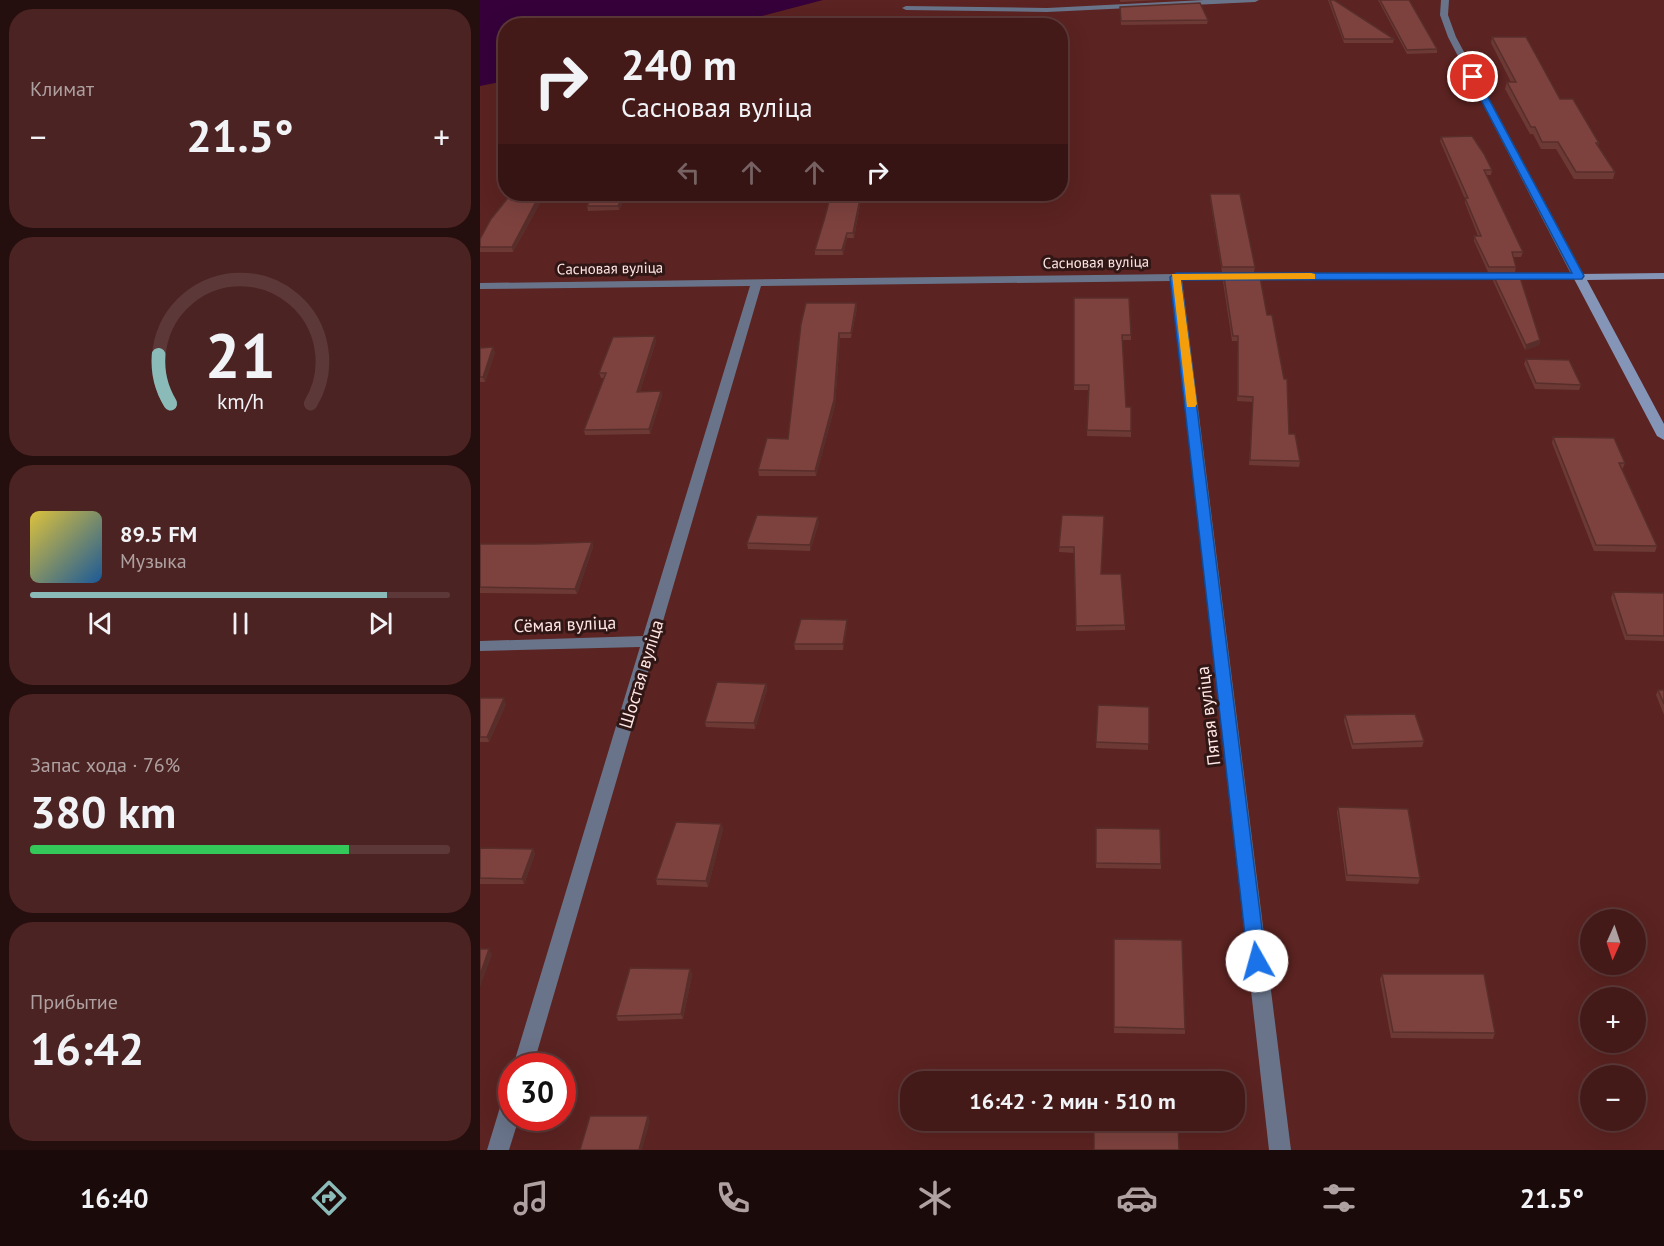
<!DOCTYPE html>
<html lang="ru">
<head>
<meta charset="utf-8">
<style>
	body { margin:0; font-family:"PT Sans",sans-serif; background:#4b2322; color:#f1f3f6; height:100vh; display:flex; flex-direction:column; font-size:22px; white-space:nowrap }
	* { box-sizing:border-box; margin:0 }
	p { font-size:20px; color:#afa1a2 }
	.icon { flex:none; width:33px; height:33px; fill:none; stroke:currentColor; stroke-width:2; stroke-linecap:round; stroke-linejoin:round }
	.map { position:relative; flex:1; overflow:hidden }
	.details { display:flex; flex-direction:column; gap:9px; padding:9px; background:#250e0e; width:480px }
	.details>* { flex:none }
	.guide { position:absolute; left:18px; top:18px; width:570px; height:183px; border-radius:24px; box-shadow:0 6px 24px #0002,0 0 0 2px #5c3838; background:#441a19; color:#f1f3f6; overflow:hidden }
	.needle { width:39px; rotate:183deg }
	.fabs { position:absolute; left:1100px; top:909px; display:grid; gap:12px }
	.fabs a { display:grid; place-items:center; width:66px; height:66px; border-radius:50%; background:#441a19; box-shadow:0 6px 24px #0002,0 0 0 2px #5c3838; font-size:30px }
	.speed { position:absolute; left:18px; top:1053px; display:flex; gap:12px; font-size:30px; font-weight:700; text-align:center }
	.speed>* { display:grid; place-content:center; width:78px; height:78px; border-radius:50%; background:#441a19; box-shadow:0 6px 24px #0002,0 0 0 2px #5c3838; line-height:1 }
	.speed .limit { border:9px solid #d22; background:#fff; color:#111 }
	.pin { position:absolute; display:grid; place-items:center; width:51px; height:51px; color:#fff; margin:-26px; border:3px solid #fff; border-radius:50%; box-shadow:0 2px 6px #0007 }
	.me { position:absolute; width:66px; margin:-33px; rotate:353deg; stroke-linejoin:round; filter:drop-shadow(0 0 4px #0008) }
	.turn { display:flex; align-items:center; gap:21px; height:126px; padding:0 24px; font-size:27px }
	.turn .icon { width:78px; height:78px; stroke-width:2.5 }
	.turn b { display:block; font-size:42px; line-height:51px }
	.lanes { display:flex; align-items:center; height:57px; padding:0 24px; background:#0003; justify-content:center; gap:30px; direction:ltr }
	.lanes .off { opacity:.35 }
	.big { font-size:45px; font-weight:700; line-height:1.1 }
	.details .card { flex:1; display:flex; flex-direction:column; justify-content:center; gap:9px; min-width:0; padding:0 21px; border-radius:24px; background:#4b2322 }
	.details .dial { align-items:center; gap:0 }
	.dial svg { height:156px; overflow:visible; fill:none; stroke:#5c3838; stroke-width:7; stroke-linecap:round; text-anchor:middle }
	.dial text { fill:#f1f3f6; stroke:none }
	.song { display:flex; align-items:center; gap:18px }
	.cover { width:72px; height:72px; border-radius:9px; background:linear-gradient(135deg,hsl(50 70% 55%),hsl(210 70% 35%)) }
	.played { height:6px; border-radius:3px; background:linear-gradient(90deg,#8bbbb9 85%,#5c3838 85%) }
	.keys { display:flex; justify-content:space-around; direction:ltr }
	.heat { display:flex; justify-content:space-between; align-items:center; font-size:33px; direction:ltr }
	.charge { height:9px; border-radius:4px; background:linear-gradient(90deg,#34c759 76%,#5c3838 0) }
	.trip { position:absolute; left:420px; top:1071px; width:345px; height:60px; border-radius:24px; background:#441a19; box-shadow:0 6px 24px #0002,0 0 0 2px #5c3838; font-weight:700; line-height:60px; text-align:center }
	.dock { display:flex; height:96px; justify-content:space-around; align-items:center; background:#1b0a0a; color:#afa1a2 }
	.dock .icon { width:42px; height:42px }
	.dock .current { color:#8bbbb9 }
	.dock b { font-size:27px; color:#f1f3f6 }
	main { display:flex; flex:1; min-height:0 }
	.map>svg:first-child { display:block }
</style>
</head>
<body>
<main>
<section class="details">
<div class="card"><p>Климат</p>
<div class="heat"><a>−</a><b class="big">21.5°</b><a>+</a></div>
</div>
<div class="card dial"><svg viewBox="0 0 100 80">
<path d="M14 69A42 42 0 1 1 86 69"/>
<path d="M14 69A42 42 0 0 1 8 44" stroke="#8bbbb9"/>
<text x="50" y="56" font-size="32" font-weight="700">21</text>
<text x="50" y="72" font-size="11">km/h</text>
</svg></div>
<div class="card">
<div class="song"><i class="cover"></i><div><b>89.5 FM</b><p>Музыка</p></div></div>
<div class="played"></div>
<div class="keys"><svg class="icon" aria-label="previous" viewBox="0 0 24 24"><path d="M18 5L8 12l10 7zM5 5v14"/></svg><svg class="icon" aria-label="pause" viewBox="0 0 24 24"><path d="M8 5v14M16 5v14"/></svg><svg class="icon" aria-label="next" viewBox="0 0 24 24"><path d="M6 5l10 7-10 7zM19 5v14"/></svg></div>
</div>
<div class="card"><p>Запас хода · 76%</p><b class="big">380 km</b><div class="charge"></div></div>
<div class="card"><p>Прибытие</p><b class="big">16:42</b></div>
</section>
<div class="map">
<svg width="1184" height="1150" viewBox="0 0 1184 1150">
	<rect width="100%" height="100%" fill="#5b2321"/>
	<path fill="#36013a" d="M0 0H343L248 25 26 26 25 81 0 86Z"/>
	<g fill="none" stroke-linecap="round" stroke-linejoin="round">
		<g fill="#69748a" fill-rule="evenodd">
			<path d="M724 0H779L775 2 567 12 426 10 422 8 426 6 567 8Z"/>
			<path d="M961 0H969L968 15 976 37 1105 277 1103 279 702 280 811 1150H789L691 281 281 286 53 1066H33L160 647 0 651V641L163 636 270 286 0 289V283L696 274H1091L968 37 960 15Z"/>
			<path d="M32 1094V1118H39L29 1150H7L21 1104 24 1097Z"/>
		</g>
		<path fill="#8495b8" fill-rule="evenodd" d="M1184 273V279L1107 280 1184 424V440L1177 436 1093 277 1099 274Z"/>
	</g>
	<g fill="#6c3935">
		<path d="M640 0H680L640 2Z"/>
		<path d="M848 0H854L914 39 913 43H864Z"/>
		<path d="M898 0H929L957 49V53L927 54Z"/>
		<path d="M640 7 728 20 727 24 641 25Z"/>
		<path d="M1012 37 1080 99 1119 143 1118 146 1135 172 1133 179H1094L1076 149H1061L1053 134H1050L1025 89 1027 82H1031L1011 43Z"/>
		<path d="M961 137 1012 170 1011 175H1006L1043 252 1041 257H1033L1036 267 1035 272H1008L994 241V236H998L985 203V199L960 141Z"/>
		<path d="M31 194H65L33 252H0V239Z"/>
		<path d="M113 194H147L139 210 108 211 107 206Z"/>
		<path d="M351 194H382L374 238H367L363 255H335V250L345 217Z"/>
		<path d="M730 194 775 267 774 272H742L730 199Z"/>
		<path d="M744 277 809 434 820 461 819 467 769 465 773 402 757 401 758 341H752L743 282Z"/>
		<path d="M1014 277 1060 340 1059 345 1045 350 1013 281Z"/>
		<path d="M594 298 651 335V340H642L646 407H651V437L607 436 608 390H594Z"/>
		<path d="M326 303H376L377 308 371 338H360L355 405 336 476H279L278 470 308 439Z"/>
		<path d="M176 341 160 391H181L182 396 170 434 105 435 104 430 124 378H121L119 373Z"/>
		<path d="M0 348 15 352 5 382H0Z"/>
		<path d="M1046 359 1101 385 1099 390 1055 389 1044 364Z"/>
		<path d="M1073 437 1145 463 1143 468H1142L1177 546 1175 552 1114 551 1072 443Z"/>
		<path d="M582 515 621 574 645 625V630L596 631 594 553 579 552Z"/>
		<path d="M339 522 330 551 268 549 267 543Z"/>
		<path d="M112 542 113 547 97 594 0 593V544H56Z"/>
		<path d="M1133 592 1184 593V641L1145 640 1131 598Z"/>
		<path d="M367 626 363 650H315L314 644Z"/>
		<path d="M286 684 287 689 275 729 226 727 225 722Z"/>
		<path d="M1178 690H1184V715L1176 695Z"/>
		<path d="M0 698 26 704 9 742H0Z"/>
		<path d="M618 705 669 707 668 750 616 748Z"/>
		<path d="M865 715 944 741 942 747 872 749 864 721Z"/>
		<path d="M858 807 940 878 938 884 866 881 857 812Z"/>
		<path d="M241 824 243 829 228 887 177 885 176 879Z"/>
		<path d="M616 828 681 864V869L616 868Z"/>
		<path d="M0 848 53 849 55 854 44 884H0Z"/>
		<path d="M634 939 705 1029V1034L634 1033Z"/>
		<path d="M210 969 212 975 203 1019 138 1021 136 1016Z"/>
		<path d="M902 974 1015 1033 1013 1039 911 1038 900 979Z"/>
	</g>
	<g fill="#582e2b">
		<path d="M60 194H65L33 252 32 247Z"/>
		<path d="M144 194H147L139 210 138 206Z"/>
		<path d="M381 194H382L374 238 373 233Z"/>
		<path d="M367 233V238L363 255 362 250Z"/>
		<path d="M376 303 377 308 371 338V333Z"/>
		<path d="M359 333 360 338 355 405 336 476 335 471Z"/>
		<path d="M175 336 176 341 158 397 157 392Z"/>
		<path d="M1060 340 1059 345 1045 350 1046 345Z"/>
		<path d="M13 347 15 352 5 382 3 377Z"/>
		<path d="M181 391 182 396 170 434 169 429Z"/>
		<path d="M338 517 339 522 330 551V545Z"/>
		<path d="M112 542 113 547 97 594 95 589Z"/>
		<path d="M367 620V626L363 650V644Z"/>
		<path d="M286 684 287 689 275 729 274 723Z"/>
		<path d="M24 698 26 704 9 742 7 737Z"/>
		<path d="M241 824 243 829 228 887 226 881Z"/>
		<path d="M53 849 55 854 44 884 42 879Z"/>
		<path d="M9 949 12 955 0 987V975Z"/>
		<path d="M210 969 212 975 203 1019 201 1014Z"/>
		<path d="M168 1116 170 1121 162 1150H159Z"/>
	</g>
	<g fill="#7d423e" stroke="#582e2b" stroke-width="1.5">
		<path d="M850 0H854L914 39H864Z"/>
		<path d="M900 0H929L957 49 927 50Z"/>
		<path d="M720 3 728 20 641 21 640 7Z"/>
		<path d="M1012 37H1046L1080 99H1093L1119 143H1116L1135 172H1096L1078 142H1062L1055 127H1051L1027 82H1036Z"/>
		<path d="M992 136 1004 154 1012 170H1004L1043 252H1032L1036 267H1009L994 236H1001L985 198H988L961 137Z"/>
		<path d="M31 194H60L32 247H0V239L11 219Z"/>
		<path d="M113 194H144L138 206H107Z"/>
		<path d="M351 194H381L373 233H367L362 250H335L345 217Z"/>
		<path d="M730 194H760L775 267H742Z"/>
		<path d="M744 277H780L787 315H792L804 379H807L809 434H815L820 461 770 460 773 397 758 396V336H753Z"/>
		<path d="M1014 277H1040L1060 340 1046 345Z"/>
		<path d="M594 298H649L651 335H642L646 407H651V431L607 430 609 385H594Z"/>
		<path d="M326 303H376L371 333H359L354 400 335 471 278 470 287 438 308 439 321 324Z"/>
		<path d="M175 336 157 392 181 391 169 429 104 430 126 373H119L133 337Z"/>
		<path d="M13 347 3 377H0V348Z"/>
		<path d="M1046 359 1089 360 1101 385 1056 383Z"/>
		<path d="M1073 437 1134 438 1145 463H1139L1177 546 1116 545Z"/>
		<path d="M277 515 338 517 330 545 267 543Z"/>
		<path d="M582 515 624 516 621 574H641L645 625 596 626 594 547H579Z"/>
		<path d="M112 542 95 589 0 587V544H56Z"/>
		<path d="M1133 592 1184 593V636L1147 635Z"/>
		<path d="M321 619 367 620 363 644H314Z"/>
		<path d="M237 682 286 684 274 723 225 722Z"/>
		<path d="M1178 690H1184V704Z"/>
		<path d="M0 698H24L7 737H0Z"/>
		<path d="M618 705 669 707V744L616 742Z"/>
		<path d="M935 714 944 741 873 744 865 715Z"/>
		<path d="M858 807 928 809 940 878 867 875Z"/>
		<path d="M196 822 241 824 226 881 176 879Z"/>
		<path d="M616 828 680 829 681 864 616 863Z"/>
		<path d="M0 848 53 849 42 879 0 878Z"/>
		<path d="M634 939 702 940 705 1029 634 1027Z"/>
		<path d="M0 949H9L0 975Z"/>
		<path d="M150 968 210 969 201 1014 136 1016Z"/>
		<path d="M902 974H1004L1015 1033 913 1032Z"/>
		<path d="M110 1116H168L159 1150H100Z"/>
		<path d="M614 1120H698L699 1150H614Z"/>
	</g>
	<path fill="#1a73e8" stroke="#114b97" stroke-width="1.5" d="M993 74 997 77 1104 276 1102 279 701 280 786 961 784 967 777 969 771 967 768 961 690 277 696 273H1092L989 77Z"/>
	<path fill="#f59e0b" d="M831 273 835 274V279L701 280 717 404 715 407H707L692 274Z"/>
	<g text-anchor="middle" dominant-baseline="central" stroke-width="6" stroke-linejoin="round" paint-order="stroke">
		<g font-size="15" fill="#fde6e4" stroke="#301715">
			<text transform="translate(616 262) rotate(-1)">Сасновая вуліца</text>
			<text transform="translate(130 268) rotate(-1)">Сасновая вуліца</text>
		</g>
		<g font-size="18" fill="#fde6e4" stroke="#301715">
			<text transform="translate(85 624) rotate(-2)">Сёмая вуліца</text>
			<text transform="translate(161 674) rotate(-73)">Шостая вуліца</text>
			<text transform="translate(728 716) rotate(-97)">Пятая вуліца</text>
		</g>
	</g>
</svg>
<div class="fabs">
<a><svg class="needle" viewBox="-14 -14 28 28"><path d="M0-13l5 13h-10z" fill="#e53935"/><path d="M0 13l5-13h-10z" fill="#afa1a2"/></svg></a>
<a>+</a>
<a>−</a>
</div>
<div class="speed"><div class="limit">30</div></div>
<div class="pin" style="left:993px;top:77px;background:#d93025"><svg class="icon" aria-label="arrive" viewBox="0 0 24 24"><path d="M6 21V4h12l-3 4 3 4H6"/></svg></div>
<svg class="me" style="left:777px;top:961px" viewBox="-20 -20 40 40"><circle r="19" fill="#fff"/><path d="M0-13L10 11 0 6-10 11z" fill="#1a73e8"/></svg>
<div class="trip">16:42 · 2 мин · 510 m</div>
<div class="guide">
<div class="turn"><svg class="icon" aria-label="right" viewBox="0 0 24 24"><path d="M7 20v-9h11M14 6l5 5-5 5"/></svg><div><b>240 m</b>Сасновая вуліца</div></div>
<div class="lanes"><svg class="icon off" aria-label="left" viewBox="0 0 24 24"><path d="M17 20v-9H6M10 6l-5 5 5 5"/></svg><svg class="icon off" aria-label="ahead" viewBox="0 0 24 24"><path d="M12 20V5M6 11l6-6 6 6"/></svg><svg class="icon off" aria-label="ahead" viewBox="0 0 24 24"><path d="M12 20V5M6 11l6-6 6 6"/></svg><svg class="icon" aria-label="right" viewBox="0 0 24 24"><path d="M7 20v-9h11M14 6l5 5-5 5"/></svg></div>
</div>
</div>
</main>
<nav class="dock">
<b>16:40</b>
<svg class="icon current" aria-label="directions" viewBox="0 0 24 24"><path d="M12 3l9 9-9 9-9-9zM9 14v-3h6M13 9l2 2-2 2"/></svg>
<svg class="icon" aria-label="music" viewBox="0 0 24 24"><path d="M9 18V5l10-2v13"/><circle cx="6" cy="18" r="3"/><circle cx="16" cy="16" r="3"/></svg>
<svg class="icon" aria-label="phone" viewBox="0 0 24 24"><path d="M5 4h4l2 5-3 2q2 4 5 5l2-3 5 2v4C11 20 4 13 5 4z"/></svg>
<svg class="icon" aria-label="climate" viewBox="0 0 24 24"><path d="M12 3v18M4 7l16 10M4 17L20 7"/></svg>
<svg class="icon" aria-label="car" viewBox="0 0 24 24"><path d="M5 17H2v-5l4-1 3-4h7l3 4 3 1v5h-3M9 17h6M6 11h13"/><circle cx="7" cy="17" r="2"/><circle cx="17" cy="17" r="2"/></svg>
<svg class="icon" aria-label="filters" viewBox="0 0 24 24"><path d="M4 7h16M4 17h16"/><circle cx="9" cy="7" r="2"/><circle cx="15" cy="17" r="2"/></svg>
<b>21.5°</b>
</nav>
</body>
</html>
